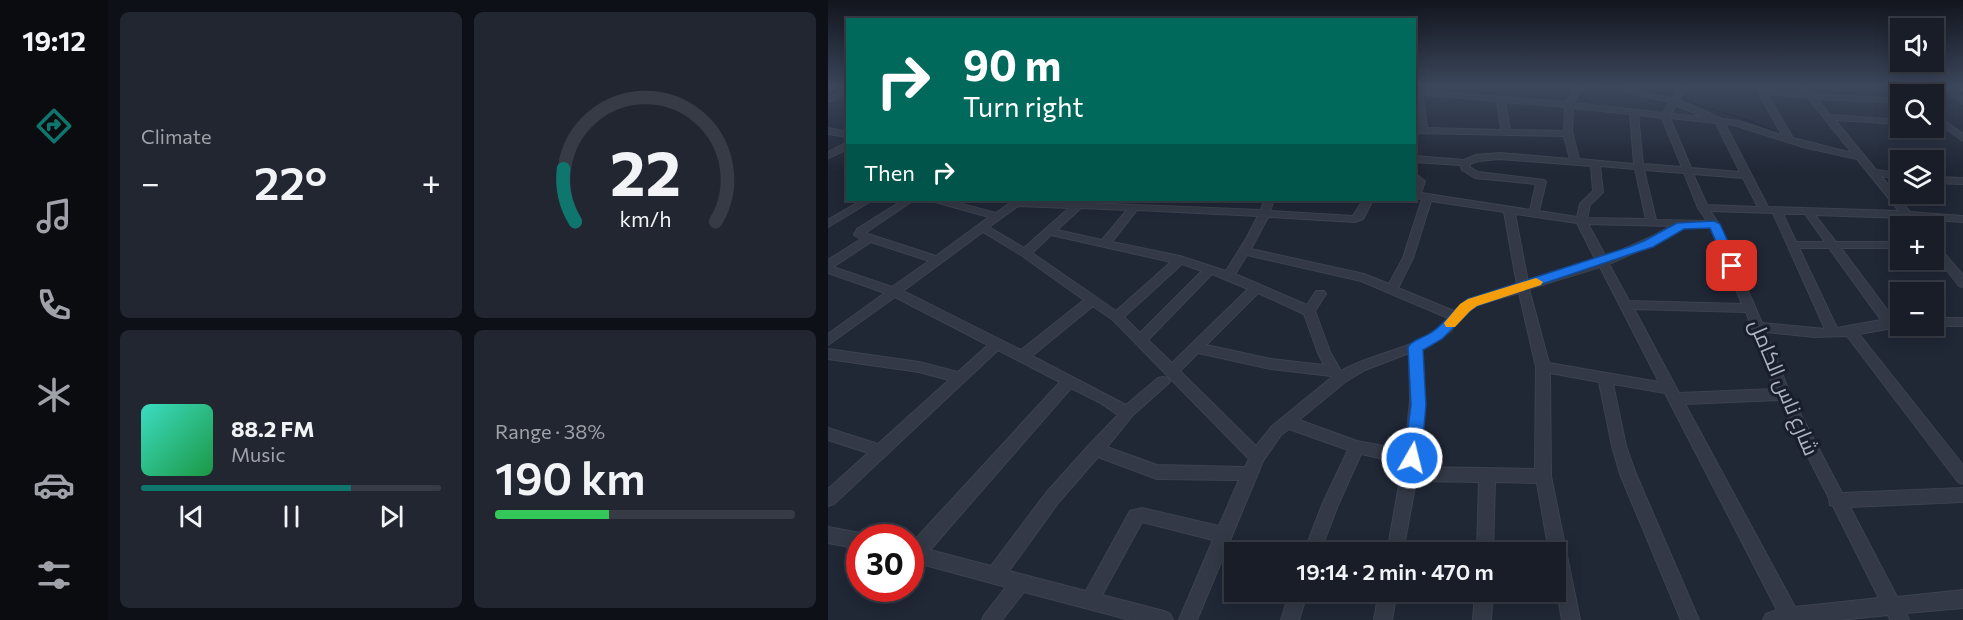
<!DOCTYPE html>
<html lang="en">
<head>
<meta charset="utf-8">
<style>
	body { margin:0; font-family:Commissioner,Cairo,sans-serif; background:#212630; color:#f1f3f6; height:100vh; display:flex; flex-direction:column; font-size:22px; white-space:nowrap }
	* { box-sizing:border-box; margin:0 }
	p { font-size:20px; color:#9fa2a8 }
	.icon { flex:none; width:33px; height:33px; fill:none; stroke:currentColor; stroke-width:2; stroke-linecap:round; stroke-linejoin:round }
	.map { position:relative; flex:1; overflow:hidden }
	.panel { display:flex; flex-direction:column; gap:12px; padding:12px; background:#0d1016; width:720px }
	.panel>* { flex:none }
	.hud { position:absolute; left:18px; top:18px; width:570px; height:183px; border-radius:0px; box-shadow:0 3px 15px #0003,0 0 0 2px #363b45; background:#00695c; color:#fff; overflow:hidden }
	.controls { position:absolute; left:1062px; top:18px; display:grid; gap:12px }
	.controls a { display:grid; place-items:center; width:54px; height:54px; border-radius:0px; background:#181d28; box-shadow:0 3px 15px #0003,0 0 0 2px #363b45; font-size:30px }
	.speed { position:absolute; left:18px; top:524px; display:flex; gap:12px; font-size:30px; font-weight:700; text-align:center }
	.speed>* { display:grid; place-content:center; width:78px; height:78px; border-radius:50%; background:#181d28; box-shadow:0 3px 15px #0003,0 0 0 2px #363b45; line-height:1 }
	.speed .limit { border:9px solid #d22; background:#fff; color:#111 }
	.pin { position:absolute; display:grid; place-items:center; width:51px; height:51px; color:#fff; margin:-26px; border-radius:12px; box-shadow:0 3px 9px #0006 }
	.me { position:absolute; width:66px; margin:-33px; rotate:8deg; stroke-linejoin:round; filter:drop-shadow(0 0 4px #0008) }
	.turn { display:flex; align-items:center; gap:21px; height:126px; padding:0 18px; font-size:27px }
	.turn .icon { width:78px; height:78px; stroke-width:2.5 }
	.turn b { display:block; font-size:42px; line-height:51px }
	.then { display:flex; align-items:center; height:57px; padding:0 18px; background:#0003; gap:12px; font-size:22px }
	.big { font-size:45px; font-weight:600; line-height:1.1 }
	.panel .widget { flex:1; display:flex; flex-direction:column; justify-content:center; gap:9px; min-width:0; padding:0 21px; border-radius:9px; background:#212630 }
	.panel .dial { align-items:center; gap:0 }
	.dial svg { height:156px; overflow:visible; fill:none; stroke:#363b45; stroke-width:7; stroke-linecap:round; text-anchor:middle }
	.dial text { fill:#f1f3f6; stroke:none }
	.song { display:flex; align-items:center; gap:18px }
	.cover { width:72px; height:72px; border-radius:9px; background:linear-gradient(135deg,hsl(170 70% 55%),hsl(140 70% 35%)) }
	.played { height:6px; border-radius:3px; background:linear-gradient(90deg,#0f766e 70%,#363b45 70%) }
	.keys { display:flex; justify-content:space-around; direction:ltr }
	.heat { display:flex; justify-content:space-between; align-items:center; font-size:33px; direction:ltr }
	.charge { height:9px; border-radius:4px; background:linear-gradient(90deg,#34c759 38%,#363b45 0) }
	.panel .tiles { flex:1; display:grid; gap:12px; grid-template-columns:repeat(2,1fr) }
	.trip { position:absolute; left:396px; top:542px; width:342px; height:60px; border-radius:0px; background:#181d28; box-shadow:0 3px 15px #0003,0 0 0 2px #363b45; font-weight:600; line-height:60px; text-align:center }
	main { display:flex; flex:1; min-height:0 }
	.dock { display:flex; flex-direction:column; width:108px; justify-content:space-around; align-items:center; background:#0a0c10; color:#9fa2a8 }
	.dock .icon { width:42px; height:42px }
	.dock .selected { color:#0f766e }
	.dock b { font-size:27px; color:#f1f3f6 }
	.map>svg:first-child { display:block }
</style>
</head>
<body>
<main>
<nav class="dock">
<b>19:12</b>
<svg class="icon selected" aria-label="directions" viewBox="0 0 24 24"><path d="M12 3l9 9-9 9-9-9zM9 14v-3h6M13 9l2 2-2 2"/></svg>
<svg class="icon" aria-label="music" viewBox="0 0 24 24"><path d="M9 18V5l10-2v13"/><circle cx="6" cy="18" r="3"/><circle cx="16" cy="16" r="3"/></svg>
<svg class="icon" aria-label="phone" viewBox="0 0 24 24"><path d="M5 4h4l2 5-3 2q2 4 5 5l2-3 5 2v4C11 20 4 13 5 4z"/></svg>
<svg class="icon" aria-label="climate" viewBox="0 0 24 24"><path d="M12 3v18M4 7l16 10M4 17L20 7"/></svg>
<svg class="icon" aria-label="car" viewBox="0 0 24 24"><path d="M5 17H2v-5l4-1 3-4h7l3 4 3 1v5h-3M9 17h6M6 11h13"/><circle cx="7" cy="17" r="2"/><circle cx="17" cy="17" r="2"/></svg>
<svg class="icon" aria-label="filters" viewBox="0 0 24 24"><path d="M4 7h16M4 17h16"/><circle cx="9" cy="7" r="2"/><circle cx="15" cy="17" r="2"/></svg>
</nav>
<section class="panel">
<div class="tiles">
<div class="widget"><p>Climate</p>
<div class="heat"><a>−</a><b class="big">22°</b><a>+</a></div>
</div>
<div class="widget dial"><svg viewBox="0 0 100 80">
<path d="M14 69A42 42 0 1 1 86 69"/>
<path d="M14 69A42 42 0 0 1 8 42" stroke="#0f766e"/>
<text x="50" y="56" font-size="32" font-weight="700">22</text>
<text x="50" y="72" font-size="11">km/h</text>
</svg></div>
<div class="widget">
<div class="song"><i class="cover"></i><div><b>88.2 FM</b><p>Music</p></div></div>
<div class="played"></div>
<div class="keys"><svg class="icon" aria-label="previous" viewBox="0 0 24 24"><path d="M18 5L8 12l10 7zM5 5v14"/></svg><svg class="icon" aria-label="pause" viewBox="0 0 24 24"><path d="M8 5v14M16 5v14"/></svg><svg class="icon" aria-label="next" viewBox="0 0 24 24"><path d="M6 5l10 7-10 7zM19 5v14"/></svg></div>
</div>
<div class="widget"><p>Range · 38%</p><b class="big">190 km</b><div class="charge"></div></div>
</div>
</section>
<div class="map">
<svg width="1135" height="620" viewBox="0 0 1135 620">
	<rect width="100%" height="100%" fill="#202735"/>
	<g fill="none" stroke-linecap="round" stroke-linejoin="round">
		<g stroke="#141e32" stroke-width="1.5">
			<path d="M820 86 830 92 922 121 955 135"/>
			<path d="M963 137 978 141"/>
		</g>
		<defs>
			<g id="minor">
				<path d="M747 86H754L746 103 835 113 842 102 770 86H783L844 98 853 86H859L851 100 894 119 910 121 954 135 928 88 929 86H935L936 89 976 93 971 86H979L985 94 1072 99V103L989 99 1002 115 1072 120V124L1007 120 1048 170 1072 173V179L1053 176 1082 212 1135 216V222L1087 219 1093 226H1083L1076 218 987 215 1008 242H1072V248H1013L1066 319H1072V326H1077L1031 334 1135 465V484L1130 482 1019 336 986 337 938 332 962 394 1014 493 1135 488V502L1022 507 1069 597 1135 590V608L1078 613 1081 620H1062L1060 615 1012 620H935L938 614 949 610 837 393 785 384 798 446 808 474 871 620H853L792 474 784 446 771 382 722 373 723 476 752 620H734L728 585V552H721L709 483 667 482 665 552H649L651 482 588 481 575 552H559L575 463 533 454 510 505 492 552H476L494 505 520 450 461 429 453 435 435 461 369 620H351L385 540 314 522 274 595 336 611 342 614 345 620H302L196 592 174 620H154L157 614 178 587 82 561V545L232 382 170 350 6 504 0 506V489L40 453 0 440V428L50 444 121 380 91 372 0 359V349L91 362 130 372 160 345 67 297 0 345V334L57 293 0 273V260L33 239 26 235 29 229 75 200H86L37 233 108 256 161 217 107 202 105 200H119L168 213 186 200 248 202 256 200 259 203 433 210 436 200H446L442 211 525 216 535 200H545L535 219 527 222 440 217 423 249 536 274 561 284 575 258 594 199 586 198V173L597 181 593 193 702 210 708 184 647 178 634 170 632 165 586 162V156L636 160 648 155 672 153 742 159 736 136 586 133V127L590 128 587 98 591 96 595 98 599 128 673 130 669 101 586 94V90L738 102ZM939 94 980 98 1024 153 965 138ZM677 102 737 107 736 131 682 130ZM848 105 875 117 843 114ZM745 108 802 114 806 164 751 159 744 132ZM810 115 834 118 854 167 815 164ZM842 118 888 123 912 172 863 168ZM897 124 906 125 975 147 1029 159 1071 211 940 207ZM672 159 763 166 765 191 752 204 749 217 711 211 718 182 716 180 650 172 642 167V164L650 161ZM772 166 807 169 818 219 759 218 762 205 775 192ZM816 170 856 173 870 208 879 221 828 220ZM865 174 915 178 930 207 879 205ZM603 201 676 212 689 285 641 299 626 311 570 288 585 258ZM190 206 241 208 196 248 161 227ZM253 208 299 210 274 240 229 230ZM309 210 430 216 418 239 398 271 352 256 284 242ZM882 211 945 213 997 329 934 323 891 224ZM687 214 749 223 768 261 700 282ZM955 214H977L997 242H968ZM760 224 843 226 825 236 778 257ZM857 226 882 227 914 304 801 301 781 264 833 241ZM155 232 193 255 256 300 193 350 75 291ZM223 235 343 262 288 311 204 253ZM43 242 101 261 64 287 5 267ZM971 248H1001L1053 320 1009 328ZM419 255 533 281 620 318C599 348 544 352 513 371L502 352 487 311 498 294 496 291H488L479 305 407 274ZM354 264 374 271 312 333 296 317ZM772 267 831 382 721 363 701 289ZM384 274 420 289 344 363 320 340ZM430 293 476 314 490 353 496 365 443 359 378 345ZM691 293 708 367 707 469 590 467 596 400 593 349 603 345 623 331 631 319 649 305ZM265 306 285 320 421 459 417 467 329 465 279 447 304 416 342 382 340 378 335 377 330 378 298 405 204 356ZM806 309 918 312 946 389 851 393ZM370 353 443 369 503 376 504 377 443 427 428 446 352 371ZM581 353 582 400 577 450 529 441 471 420 517 382 537 370ZM243 388 271 402 290 415 261 445 218 493 163 566 102 550ZM951 400 1001 498 1002 505 1005 506 1051 598 967 607 857 404ZM270 457 329 479 411 480 391 526 314 508 302 511 258 591 181 571 230 503Z"/>
				<path d="M1060 86H1068L1080 94 1072 95Z"/>
				<path d="M1112 86H1120L1135 98V104Z"/>
				<path d="M20 89V94L0 102V97Z"/>
				<path d="M1106 114 1135 134V141L1106 120Z"/>
				<path d="M0 128 20 132V137L0 134Z"/>
				<path d="M20 142V149L0 158V152Z"/>
				<path d="M1106 177 1135 178V184L1106 183Z"/>
				<path d="M34 200H45L0 227V220Z"/>
				<path d="M1106 245 1110 246 1135 275V287L1131 286 1106 254Z"/>
				<path d="M1106 318H1135V326H1103H1106Z"/>
				<path d="M0 527 32 533 39 537H32V549L0 543Z"/>
				<path d="M462 591H480L471 620H453Z"/>
				<path d="M551 591H569L564 620H546Z"/>
				<path d="M647 591H665L663 620H645Z"/>
			</g>
			<path id="major" d="M1128 86H1135V91Z"/>
		</defs>
		<use href="#minor" stroke="#3c434f" stroke-width="2"/>
		<use href="#major" stroke="#3c434f" stroke-width="2"/>
		<use href="#minor" fill="#333946" fill-rule="evenodd"/>
		<use href="#major" fill="#515866" fill-rule="evenodd"/>
	</g>
	<linearGradient id="sky" x2="0" y2="1"><stop stop-color="#12151d"/><stop offset="0.5" stop-color="#3c475c"/><stop offset="1" stop-color="#3c475c" stop-opacity="0"/></linearGradient>
	<rect width="1135" height="172" fill="url(#sky)"/>
	<path fill="#1a73e8" stroke="#114b97" stroke-width="1.5" d="M886 221 892 224 911 266 909 269H900L882 228 856 229 825 247 809 252 649 306 642 311 614 339 595 350 598 405 593 458 590 463 584 465 578 463 576 458 583 405 580 347C585 339 596 338 604 332 618 323 626 308 640 299L801 247 816 241 849 223Z"/>
	<path fill="#f59e0b" d="M708 278 715 282 713 285 649 306 642 311 627 327H618L616 323 632 304 640 299Z"/>
	<g text-anchor="middle" dominant-baseline="central" stroke-width="6" stroke-linejoin="round" paint-order="stroke">
		<g font-size="21" fill="#adb4c3" stroke="#191f2a">
			<text transform="translate(957 387) rotate(67)">شارع ناس الكامل</text>
		</g>
	</g>
</svg>
<div class="controls">
<a><svg class="icon" aria-label="sound" viewBox="0 0 24 24"><path d="M4 9h4l5-4v14l-5-4H4zM17 9q2 3 0 6"/></svg></a>
<a><svg class="icon" aria-label="search" viewBox="0 0 24 24"><circle cx="10" cy="10" r="6"/><path d="M15 15l6 6"/></svg></a>
<a><svg class="icon" aria-label="layers" viewBox="0 0 24 24"><path d="M12 4l9 5-9 5-9-5zM3 14l9 5 9-5"/></svg></a>
<a>+</a>
<a>−</a>
</div>
<div class="speed"><div class="limit">30</div></div>
<div class="pin" style="left:904px;top:266px;background:#d93025"><svg class="icon" aria-label="arrive" viewBox="0 0 24 24"><path d="M6 21V4h12l-3 4 3 4H6"/></svg></div>
<svg class="me" style="left:584px;top:458px" viewBox="-20 -20 40 40"><circle r="17" fill="#1a73e8" stroke="#fff" stroke-width="3"/><path d="M0-11L8 9 0 5-8 9z" fill="#fff"/></svg>
<div class="trip">19:14 · 2 min · 470 m</div>
<div class="hud">
<div class="turn"><svg class="icon" aria-label="right" viewBox="0 0 24 24"><path d="M7 20v-9h11M14 6l5 5-5 5"/></svg><div><b>90 m</b>Turn right</div></div>
<div class="then">Then<svg class="icon" aria-label="right" viewBox="0 0 24 24"><path d="M7 20v-9h11M14 6l5 5-5 5"/></svg></div>
</div>
</div>
</main>
</body>
</html>
